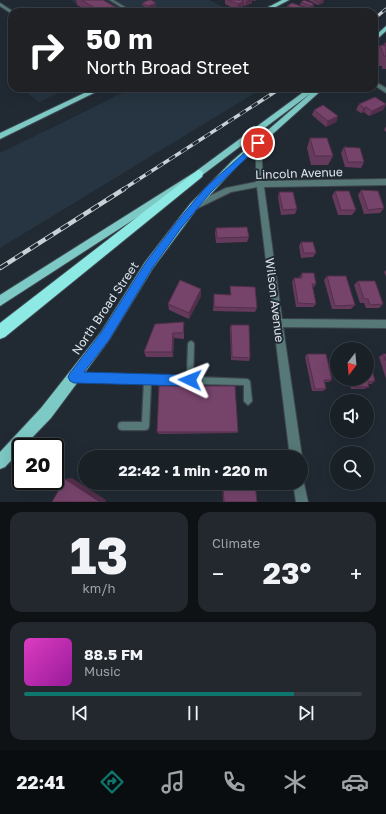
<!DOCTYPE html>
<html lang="en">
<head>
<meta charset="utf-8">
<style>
	body { margin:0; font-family:"Golos Text",sans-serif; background:#22282e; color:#f1f3f6; height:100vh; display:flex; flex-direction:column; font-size:15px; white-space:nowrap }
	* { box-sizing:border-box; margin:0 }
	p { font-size:13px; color:#9fa3a7 }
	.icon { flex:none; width:22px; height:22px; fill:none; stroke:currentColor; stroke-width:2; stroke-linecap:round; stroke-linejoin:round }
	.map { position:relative; height:502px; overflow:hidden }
	.side { display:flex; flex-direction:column; gap:10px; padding:10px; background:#0e1215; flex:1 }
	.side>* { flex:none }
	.banner { position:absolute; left:8px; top:8px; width:370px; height:84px; border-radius:12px; box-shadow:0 4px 16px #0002,0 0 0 1px #373e43; background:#202124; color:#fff; overflow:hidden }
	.needle { width:26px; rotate:196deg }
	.buttons { position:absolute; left:330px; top:342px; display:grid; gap:8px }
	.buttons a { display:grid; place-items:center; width:44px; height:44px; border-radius:50%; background:#192026; box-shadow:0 4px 16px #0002,0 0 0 1px #373e43; font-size:20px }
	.speed { position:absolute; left:12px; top:438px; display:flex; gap:8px; font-size:20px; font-weight:700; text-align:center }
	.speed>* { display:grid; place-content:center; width:52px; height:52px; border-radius:50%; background:#192026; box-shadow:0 4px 16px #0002,0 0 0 1px #373e43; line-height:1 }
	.speed .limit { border:2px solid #111; border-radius:6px; background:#fff; color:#111 }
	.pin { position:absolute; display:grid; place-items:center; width:34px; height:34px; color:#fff; margin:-17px; border:2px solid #fff; border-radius:50%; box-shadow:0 1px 4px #0007 }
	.me { position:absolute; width:44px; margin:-22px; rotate:272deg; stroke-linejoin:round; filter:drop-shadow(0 0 3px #0008) }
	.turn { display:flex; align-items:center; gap:14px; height:84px; padding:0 12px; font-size:18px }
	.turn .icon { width:52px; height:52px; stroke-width:2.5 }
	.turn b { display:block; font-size:28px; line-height:34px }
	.big { font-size:30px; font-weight:700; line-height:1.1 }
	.side .tile { flex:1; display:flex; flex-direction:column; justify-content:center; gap:6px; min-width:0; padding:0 14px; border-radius:12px; background:#22282e }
	.side .dial { align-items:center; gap:0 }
	.dial b { font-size:52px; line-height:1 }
	.song { display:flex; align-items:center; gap:12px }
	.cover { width:48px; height:48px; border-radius:6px; background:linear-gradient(135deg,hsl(310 70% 55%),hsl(300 70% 35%)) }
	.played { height:4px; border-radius:2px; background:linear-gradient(90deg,#0f766e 80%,#373e43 80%) }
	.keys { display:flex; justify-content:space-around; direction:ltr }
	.heat { display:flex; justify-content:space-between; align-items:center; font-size:22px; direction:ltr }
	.side .tiles { flex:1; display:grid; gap:10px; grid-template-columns:1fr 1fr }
	.tile:last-child { grid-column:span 2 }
	.trip { position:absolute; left:78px; top:450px; width:230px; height:40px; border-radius:20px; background:#192026; box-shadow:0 4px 16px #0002,0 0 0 1px #373e43; font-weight:700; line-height:40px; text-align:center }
	.menu { display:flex; height:64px; justify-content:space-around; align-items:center; background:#0a0d0f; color:#9fa3a7 }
	.menu .icon { width:28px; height:28px }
	.menu .active { color:#0f766e }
	.menu b { font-size:18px; color:#f1f3f6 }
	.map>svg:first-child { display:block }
</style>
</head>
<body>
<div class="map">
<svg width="386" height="502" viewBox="0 0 386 502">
	<rect width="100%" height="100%" fill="#212a33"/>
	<g fill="#263541">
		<path d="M71 0H209L232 12H88Z"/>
		<path d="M21 88H70L39 102Z"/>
		<path d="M133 88H263L0 248V153Z"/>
	</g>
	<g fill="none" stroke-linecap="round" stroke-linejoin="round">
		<defs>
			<g id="service">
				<path d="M110 0H113L133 12H129Z"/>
				<path d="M191 341 193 342 194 344 193 377 247 379 249 380 250 382 252 401 248 405 244 401V385L151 383 149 426 148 429 145 430H122L119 429 118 426 119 423 122 422H142L144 382 74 380 72 379 71 377 72 375 74 374 187 377 188 344 189 342Z"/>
			</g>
			<g id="minor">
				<path d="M0 3 14 12H12V14L0 6Z"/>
				<path d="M269 6H273L280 12H275L269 8Z"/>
				<path d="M374 81 386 88V93L374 85Z"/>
				<path d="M256 141H260L261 143 263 181 386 179V185L264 187 282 319 386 320V328L283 327 302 457 301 458V457H290L257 187 231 192 194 210 190 207 191 205 226 188 256 182Z"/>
				<path d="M301 478 303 479 308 502H296L293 483H301Z"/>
			</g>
			<g id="primary">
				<path d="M282 0H289L266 12H259Z"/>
				<path d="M386 26V31L374 42V37Z"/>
				<path d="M95 88H104L0 139V133Z"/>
				<path d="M309 88 315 89 324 88 238 165 196 210 153 268 109 340 51 418 23 447H21V450L5 467 0 469V452L41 408 101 332 145 262 190 204 232 161 311 93 201 176 0 306V295L195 172Z"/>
			</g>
			<path id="motorway" d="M198 170 202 171 203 174 202 177 5 337 0 339V323Z"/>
		</defs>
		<use href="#service" stroke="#3f4850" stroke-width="2.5"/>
		<use href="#minor" stroke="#3f4850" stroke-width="2"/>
		<use href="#primary" stroke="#3f4850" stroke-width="2"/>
		<use href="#motorway" stroke="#3f4850" stroke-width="2"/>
		<use href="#service" fill="#567977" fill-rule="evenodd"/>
		<use href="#minor" fill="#567977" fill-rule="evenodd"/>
		<use href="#primary" fill="#7dc9c5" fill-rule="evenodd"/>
		<use href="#motorway" fill="#8ce9e4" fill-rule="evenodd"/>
		<defs>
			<path id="rail-far2" d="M374 19 386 9"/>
			<path id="rail-far1" d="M122 190 281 88"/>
			<path id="rail" d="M0 268 124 189"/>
		</defs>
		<use href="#rail-far2" stroke="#c9d0d6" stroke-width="3"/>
		<use href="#rail-far1" stroke="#c9d0d6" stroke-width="3.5"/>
		<use href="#rail" stroke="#c9d0d6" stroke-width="4.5"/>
		<use href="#rail-far2" stroke="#212a33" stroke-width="2" stroke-dasharray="5.5" stroke-linecap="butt"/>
		<use href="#rail-far1" stroke="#212a33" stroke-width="2.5" stroke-dasharray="7" stroke-linecap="butt"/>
		<use href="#rail" stroke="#212a33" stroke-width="3" stroke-dasharray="9" stroke-linecap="butt"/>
	</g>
	<g fill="#653a5c">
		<path d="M76 0H103L118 12H90L77 5Z"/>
		<path d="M225 0H257L254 1 252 0V3L245 6 243 5V7L237 10 225 4Z"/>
		<path d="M308 0H324L323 3 318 5Z"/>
		<path d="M301 2 314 7 310 9 300 5Z"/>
		<path d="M142 3 156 6 148 9 142 5Z"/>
		<path d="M287 6 305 12H288L285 11Z"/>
		<path d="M384 43H386V69H382V66H379L375 55 380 45 383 46Z"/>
		<path d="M34 88H49L39 92Z"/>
		<path d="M359 104H386L383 110 369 116 364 112 361 113 356 110Z"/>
		<path d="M314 110 338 116 336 122 326 127 312 115Z"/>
		<path d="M386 126V132L384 130Z"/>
		<path d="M310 138 333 156 328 165H311L307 148Z"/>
		<path d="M344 147 364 162 361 168 345 167 341 153Z"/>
		<path d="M361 190 384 208 380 213 364 214 358 195Z"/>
		<path d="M335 191 356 210 352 215H338L332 196Z"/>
		<path d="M279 192 297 209 295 214 281 215 278 197Z"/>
		<path d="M216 228 249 237 247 242 216 243 215 233Z"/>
		<path d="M301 242 316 253 313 257 301 258 299 246Z"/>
		<path d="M386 270V277L384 272Z"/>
		<path d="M302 273 316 284 313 288 316 304 313 307H296L292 282 294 278H299Z"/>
		<path d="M327 276 355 305 351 309H332L324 280Z"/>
		<path d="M358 281 383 304 379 308H366L364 303H360L354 285Z"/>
		<path d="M230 286 257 308 255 312 213 311 214 294 230 295Z"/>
		<path d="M201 296 189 319 169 310 168 304Z"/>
		<path d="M155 324 184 328V339L174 338 173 357H146L144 352Z"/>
		<path d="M231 325 250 358 249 361 231 360 230 328Z"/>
		<path d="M307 354 332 380 329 382H325L326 389 323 391H312L305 357Z"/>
		<path d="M383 354H386V379L379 357Z"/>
		<path d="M349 379H367L375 381 371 384H368L369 387 364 389H351Z"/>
		<path d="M157 432H238L236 433 159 434Z"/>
		<path d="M222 483H255L257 502H223Z"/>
	</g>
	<g fill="#532f4b">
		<path d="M247 0H252V3L245 6 246 1Z"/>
		<path d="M324 0 323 3 318 5 319 2Z"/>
		<path d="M244 1 243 7 237 10 238 4Z"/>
		<path d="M156 3V6L148 9V6Z"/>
		<path d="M314 4V7L310 9 311 6Z"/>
		<path d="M117 8 118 12H107Z"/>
		<path d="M306 8 305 12H300L301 11Z"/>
		<path d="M37 88H49L39 92Z"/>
		<path d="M386 104 383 110 369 116 372 111Z"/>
		<path d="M366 107 364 112 361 113 364 108Z"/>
		<path d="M338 116 336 122 326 127 328 121Z"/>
		<path d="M201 289V296L189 319V313Z"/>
		<path d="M173 333 174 338 173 357 172 352Z"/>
		<path d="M72 478 106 500 105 502H100L65 479Z"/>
	</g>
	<g fill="#76436b" stroke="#532f4b">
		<path d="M81 0H103L117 8 107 12H103Z"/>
		<path d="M149 0H151L156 3 148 6 142 3Z"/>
		<path d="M228 0H241L244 1 238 4Z"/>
		<path d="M304 0 314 4 311 6 301 2Z"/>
		<path d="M314 0H324L319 2Z"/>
		<path d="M292 3 306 8 301 11 287 6Z"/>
		<path d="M162 9 166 12H152Z"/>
		<path d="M384 43H386V56H384L380 45 385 46Z"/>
		<path d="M375 97 386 104 372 111 366 107 364 108 359 104Z"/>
		<path d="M323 105 338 116 328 121 314 110Z"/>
		<path d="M310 138H327L333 156H315Z"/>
		<path d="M344 147 360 148 364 162H348Z"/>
		<path d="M361 190 378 191 384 208 368 210Z"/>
		<path d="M335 191H349L356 210H341Z"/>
		<path d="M279 192H293L297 209 283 210Z"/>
		<path d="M247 227 249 237 217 238 216 228Z"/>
		<path d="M301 242H313L316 253H304Z"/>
		<path d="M302 273H314L316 284H312L316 304 298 303 294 278H302Z"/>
		<path d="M327 276H346L355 305 335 306Z"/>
		<path d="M180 280 201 289 189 313 168 304Z"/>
		<path d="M358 281H375L383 304 370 305 368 299H364Z"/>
		<path d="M230 286 255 287 257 308 214 307V294L231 295Z"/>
		<path d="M184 322 183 333H173L172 352H144L155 324Z"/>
		<path d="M231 325H249L250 358 232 357Z"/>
		<path d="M367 352 375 381 368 382 369 387H355L353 379H367Z"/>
		<path d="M307 354H326L332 380H324L326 389H315Z"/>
		<path d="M383 354H386V361Z"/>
		<path d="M159 386H235L238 432H157Z"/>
		<path d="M65 479 100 502H52Z"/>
		<path d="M223 483H255L257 502H224Z"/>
	</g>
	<path fill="#1a73e8" stroke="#114b97" d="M258 141 260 142V145L211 192 181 228 153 267 109 340 84 372 190 375 194 377 196 380 194 384 190 386 74 383 70 381 68 377 70 373 101 333 146 262 175 224 206 187Z"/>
	<g text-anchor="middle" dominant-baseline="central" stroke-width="4" stroke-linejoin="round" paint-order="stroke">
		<g font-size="12" fill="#dee4ea" stroke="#212a33">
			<text transform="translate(299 173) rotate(-2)">Lincoln Avenue</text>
			<text transform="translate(275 300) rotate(83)">Wilson Avenue</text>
			<text transform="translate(105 308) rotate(-56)">North Broad Street</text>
		</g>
	</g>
</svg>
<div class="buttons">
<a><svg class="needle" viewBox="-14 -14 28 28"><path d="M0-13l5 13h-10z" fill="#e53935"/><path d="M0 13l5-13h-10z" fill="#9fa3a7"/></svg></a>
<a><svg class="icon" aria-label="sound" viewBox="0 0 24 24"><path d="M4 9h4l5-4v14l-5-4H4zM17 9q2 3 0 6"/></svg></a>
<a><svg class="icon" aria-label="search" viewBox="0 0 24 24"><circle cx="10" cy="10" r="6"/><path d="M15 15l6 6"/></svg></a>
</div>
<div class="speed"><div class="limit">20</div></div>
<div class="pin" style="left:258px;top:143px;background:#d93025"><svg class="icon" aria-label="arrive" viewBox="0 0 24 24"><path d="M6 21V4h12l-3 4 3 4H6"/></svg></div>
<svg class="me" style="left:190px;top:380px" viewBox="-20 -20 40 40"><path d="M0-17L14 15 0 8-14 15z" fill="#1a73e8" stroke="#fff" stroke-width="4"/></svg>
<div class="trip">22:42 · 1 min · 220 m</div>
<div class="banner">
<div class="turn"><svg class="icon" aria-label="right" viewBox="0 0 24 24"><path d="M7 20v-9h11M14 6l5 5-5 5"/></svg><div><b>50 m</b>North Broad Street</div></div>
</div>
</div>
<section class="side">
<div class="tiles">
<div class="tile dial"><b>13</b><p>km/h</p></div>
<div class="tile"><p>Climate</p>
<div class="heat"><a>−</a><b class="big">23°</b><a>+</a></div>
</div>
<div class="tile">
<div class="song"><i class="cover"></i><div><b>88.5 FM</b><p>Music</p></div></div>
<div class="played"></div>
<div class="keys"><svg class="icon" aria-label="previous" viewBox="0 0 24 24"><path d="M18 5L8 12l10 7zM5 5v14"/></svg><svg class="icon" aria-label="pause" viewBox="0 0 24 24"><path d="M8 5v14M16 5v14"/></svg><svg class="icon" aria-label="next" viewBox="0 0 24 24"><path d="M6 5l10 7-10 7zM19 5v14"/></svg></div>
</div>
</div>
</section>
<nav class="menu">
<b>22:41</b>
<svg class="icon active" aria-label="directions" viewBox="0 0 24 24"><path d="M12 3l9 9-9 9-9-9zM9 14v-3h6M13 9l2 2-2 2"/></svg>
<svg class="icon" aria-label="music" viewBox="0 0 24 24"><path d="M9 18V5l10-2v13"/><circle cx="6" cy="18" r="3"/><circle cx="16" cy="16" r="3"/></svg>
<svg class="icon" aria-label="phone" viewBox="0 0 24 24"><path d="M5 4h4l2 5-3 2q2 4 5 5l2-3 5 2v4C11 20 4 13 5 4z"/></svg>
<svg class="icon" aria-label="climate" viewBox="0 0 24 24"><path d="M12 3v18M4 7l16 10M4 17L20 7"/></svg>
<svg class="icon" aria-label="car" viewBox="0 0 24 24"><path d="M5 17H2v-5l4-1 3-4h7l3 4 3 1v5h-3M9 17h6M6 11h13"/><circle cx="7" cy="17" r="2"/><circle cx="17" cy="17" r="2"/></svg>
</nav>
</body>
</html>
